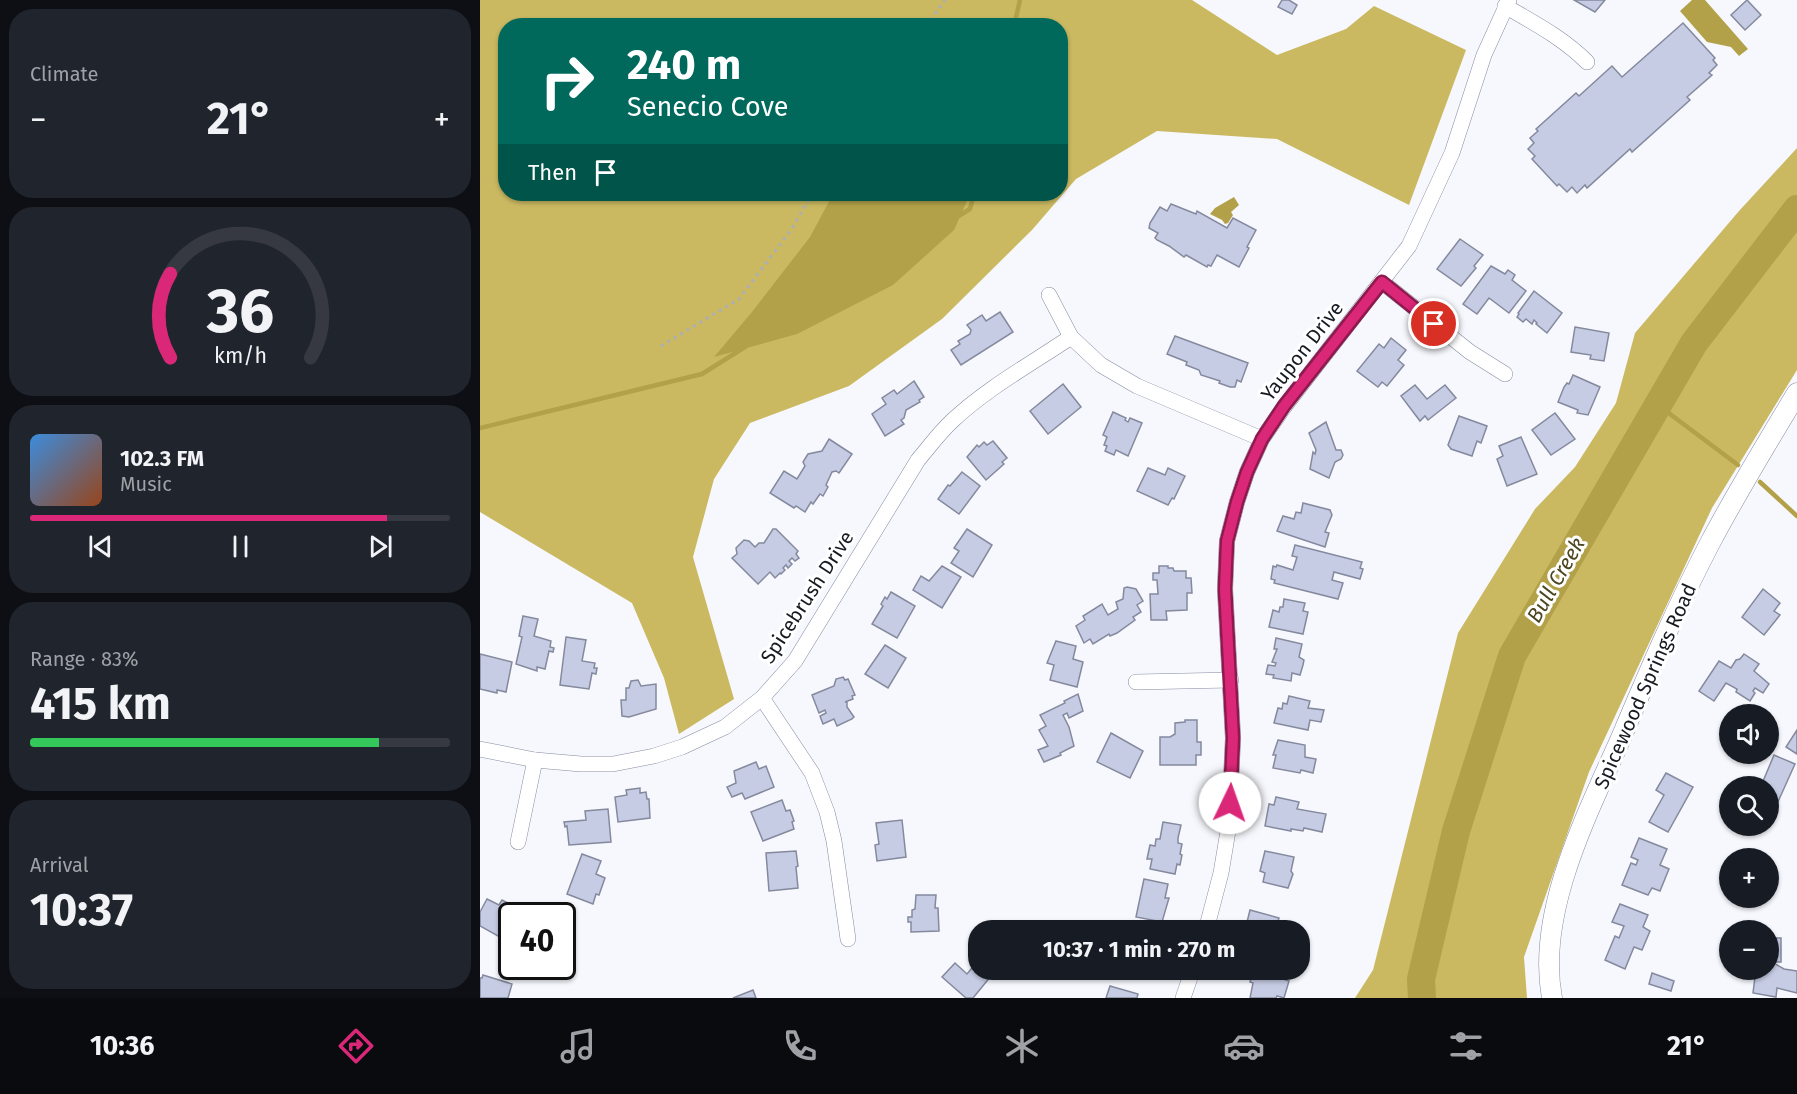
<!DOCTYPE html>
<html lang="en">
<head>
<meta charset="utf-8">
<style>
	body { margin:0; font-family:"Fira Sans",sans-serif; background:#20242c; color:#f1f3f6; height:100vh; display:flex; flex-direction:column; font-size:22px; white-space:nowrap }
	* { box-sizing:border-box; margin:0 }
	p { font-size:20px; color:#9ea1a6 }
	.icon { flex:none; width:33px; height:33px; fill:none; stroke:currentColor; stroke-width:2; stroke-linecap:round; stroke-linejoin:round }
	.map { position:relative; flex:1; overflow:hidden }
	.sheet { display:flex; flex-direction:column; gap:9px; padding:9px; background:#0d0f14; width:480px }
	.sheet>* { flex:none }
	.banner { position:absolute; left:18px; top:18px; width:570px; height:183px; border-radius:24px; box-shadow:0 2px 4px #0004; background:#00695c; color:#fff; overflow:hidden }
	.tools { position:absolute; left:1239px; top:704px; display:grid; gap:12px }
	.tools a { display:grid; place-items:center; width:60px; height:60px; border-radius:50%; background:#171b24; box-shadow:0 2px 4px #0004; font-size:30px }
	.speed { position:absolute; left:18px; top:902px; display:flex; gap:12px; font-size:30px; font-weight:700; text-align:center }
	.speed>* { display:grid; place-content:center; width:78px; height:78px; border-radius:50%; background:#171b24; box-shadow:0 2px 4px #0004; line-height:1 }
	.speed .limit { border:3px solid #111; border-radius:9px; background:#fff; color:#111 }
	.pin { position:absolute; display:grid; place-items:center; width:51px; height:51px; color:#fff; margin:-26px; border:3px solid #fff; border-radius:50%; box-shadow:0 2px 6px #0007 }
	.me { position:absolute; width:66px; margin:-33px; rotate:3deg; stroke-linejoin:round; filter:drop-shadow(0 0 4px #0008) }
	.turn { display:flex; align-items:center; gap:21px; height:126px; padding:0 30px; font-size:27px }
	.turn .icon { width:78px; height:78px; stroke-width:2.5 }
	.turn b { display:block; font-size:42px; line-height:51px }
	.then { display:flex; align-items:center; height:57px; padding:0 30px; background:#0003; gap:12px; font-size:22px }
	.big { font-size:45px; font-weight:700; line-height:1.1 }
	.sheet .widget { flex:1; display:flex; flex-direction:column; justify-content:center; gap:9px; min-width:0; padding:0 21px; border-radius:24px; background:#20242c }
	.sheet .dial { align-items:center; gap:0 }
	.dial svg { height:156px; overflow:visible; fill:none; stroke:#363941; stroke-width:7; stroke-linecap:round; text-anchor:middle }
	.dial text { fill:#f1f3f6; stroke:none }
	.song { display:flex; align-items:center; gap:18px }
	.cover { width:72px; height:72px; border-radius:9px; background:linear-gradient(135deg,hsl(210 70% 55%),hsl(20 70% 35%)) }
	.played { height:6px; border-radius:3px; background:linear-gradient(90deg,#db2777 85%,#363941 85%) }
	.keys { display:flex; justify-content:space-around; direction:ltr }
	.heat { display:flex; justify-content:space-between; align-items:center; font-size:33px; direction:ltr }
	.charge { height:9px; border-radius:4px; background:linear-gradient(90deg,#34c759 83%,#363941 0) }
	.trip { position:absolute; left:488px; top:920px; width:342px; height:60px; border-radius:24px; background:#171b24; box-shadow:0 2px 4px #0004; font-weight:700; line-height:60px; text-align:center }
	.tab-bar { display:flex; height:96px; justify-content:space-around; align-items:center; background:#090b0e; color:#9ea1a6 }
	.tab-bar .icon { width:42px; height:42px }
	.tab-bar .selected { color:#db2777 }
	.tab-bar b { font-size:27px; color:#f1f3f6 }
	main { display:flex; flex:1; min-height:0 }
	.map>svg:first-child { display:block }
</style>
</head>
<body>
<main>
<section class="sheet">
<div class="widget"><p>Climate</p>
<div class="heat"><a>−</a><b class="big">21°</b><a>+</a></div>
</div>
<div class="widget dial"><svg viewBox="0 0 100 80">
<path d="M14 69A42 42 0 1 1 86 69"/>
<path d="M14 69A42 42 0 0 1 14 26" stroke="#db2777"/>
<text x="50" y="56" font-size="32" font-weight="700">36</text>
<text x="50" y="72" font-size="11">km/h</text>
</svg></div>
<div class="widget">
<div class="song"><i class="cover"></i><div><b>102.3 FM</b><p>Music</p></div></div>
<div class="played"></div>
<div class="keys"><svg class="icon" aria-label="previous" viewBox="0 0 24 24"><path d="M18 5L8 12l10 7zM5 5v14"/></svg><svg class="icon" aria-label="pause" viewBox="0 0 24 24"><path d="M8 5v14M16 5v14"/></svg><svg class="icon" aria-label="next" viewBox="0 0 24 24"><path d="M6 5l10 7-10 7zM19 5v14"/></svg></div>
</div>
<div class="widget"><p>Range · 83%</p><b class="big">415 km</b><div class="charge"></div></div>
<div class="widget"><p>Arrival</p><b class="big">10:37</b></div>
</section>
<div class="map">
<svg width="1317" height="998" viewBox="0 0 1317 998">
	<rect width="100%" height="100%" fill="#f7f8fd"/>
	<g fill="#cab961" fill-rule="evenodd">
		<path d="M0 0H712L797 55 866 29 894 6 986 50 929 205 797 139 677 131 596 179 552 230 462 319 369 386 270 423 234 479 213 557 254 699 199 734 184 678 152 603 0 512ZM26 26H580V194H26Z"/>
		<path d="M1317 148V370L1232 508 1109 772 1044 957 1047 998H875L893 970 978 633 1055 509 1095 467 1136 403 1155 333 1259 211Z"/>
	</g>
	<g fill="#b2a148">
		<path d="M1212 0H1225L1268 49 1259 56 1251 47 1227 42 1200 11Z"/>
		<path d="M353 194H490L474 230 413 285 317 334 234 357 272 312 330 237Z"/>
		<path d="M754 197 759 205 751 212 753 215 748 223 745 224 742 220 730 214 735 208Z"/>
	</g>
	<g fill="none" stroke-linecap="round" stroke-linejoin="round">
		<g stroke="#b2a148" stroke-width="4.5">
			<path d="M534 26 540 0"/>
			<path d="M477 217 490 209 494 194"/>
			<path d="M1178 405 1258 465"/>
			<path d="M0 428 222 374 265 347"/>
			<path d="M1280 482 1317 516"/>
		</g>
		<path stroke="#b2a148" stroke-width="28" d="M942 998 941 979 976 831 1032 656 1214 343 1317 209"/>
	</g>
	<g fill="#c6cce3" stroke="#84899e" stroke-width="1.5">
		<path d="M802 0H809L817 5 812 14 798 7Z"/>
		<path d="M1094 0H1125L1115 12Z"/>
		<path d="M1267 0 1281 15 1265 30 1251 15Z"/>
		<path d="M1203 23 1235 58 1233 60 1237 65 1229 73 1232 75 1207 97 1210 100 1152 152 1150 149 1107 188 1105 185 1097 193 1092 187 1087 192 1079 184 1077 186 1052 159 1055 156 1048 149 1054 143 1050 138 1058 131 1056 129 1096 93 1099 96 1132 66 1142 77Z"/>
		<path d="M691 204 716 214 717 211 747 228 753 218 776 230 767 247 769 248 759 267 737 255 731 266 728 265 727 267 706 255 704 257 689 246 677 240 675 238 678 233 669 228 670 223 680 207 687 211Z"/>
		<path d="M980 239 1003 255 994 266 996 268 981 286 957 269Z"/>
		<path d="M1011 266 1025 274 1028 270 1035 275 1032 280 1046 291 1029 313 1009 298 997 314 983 304Z"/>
		<path d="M1054 291 1082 313 1067 333 1056 324 1057 323 1054 320 1052 324 1046 319 1043 322 1037 317 1039 314 1038 313Z"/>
		<path d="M520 312 533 332 481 365 471 350 480 344 478 341 490 334 491 330 487 325 502 315 506 321Z"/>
		<path d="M1095 327 1129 333 1124 361 1110 359 1111 355 1091 352Z"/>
		<path d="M695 336 768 363 761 382 757 380 755 387H750L739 383 740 381 721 375 719 370 706 365 707 362 687 354Z"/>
		<path d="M911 338 926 350 918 360 924 365 907 386 902 382 898 387 877 371 899 344 904 348Z"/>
		<path d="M1093 375 1120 387 1108 415 1097 413 1098 410 1078 402 1084 387 1087 383 1089 384Z"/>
		<path d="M434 381 444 397 439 400 440 402 426 410 424 418 421 420 424 424 405 436 392 414 406 404 402 398 414 390 417 394Z"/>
		<path d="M583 384 601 407 568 434 550 411Z"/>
		<path d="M935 385 947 399 965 385 976 398 948 420 945 416 940 421 921 396Z"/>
		<path d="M633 412 646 418 645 420 648 422 650 418 662 423 648 456 636 450 634 455 625 451 627 446 624 445 627 437 623 435Z"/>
		<path d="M1075 413 1095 439 1071 455 1052 430Z"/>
		<path d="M979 416 1007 426 1001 443 997 441 992 456 971 449 968 445Z"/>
		<path d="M846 422 856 450H861L863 455 861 459 855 462 849 478 830 469 833 452 835 454 836 450 829 433Z"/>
		<path d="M1041 437 1057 474 1027 486 1017 459 1023 456 1019 446Z"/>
		<path d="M349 439 372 454 359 473 356 471 352 472 346 485 348 487 343 496 340 494 333 504 331 502 325 512 316 506 314 508 290 493 304 471 317 479 325 466 323 462 328 454 342 451Z"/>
		<path d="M513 441 527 458 522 462 524 464 506 480 487 457 497 445 499 447 504 442 507 445Z"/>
		<path d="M668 468 685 475 688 468 705 476 694 499 692 498 688 505 657 491Z"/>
		<path d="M482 472 500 486 479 514 458 499 468 485 470 486Z"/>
		<path d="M823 503 850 510 852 515 845 532 849 533 845 547 797 531 803 516 814 519 816 512 821 513Z"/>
		<path d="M293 529H296L318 551 316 554 319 558 315 561 312 558 309 561 312 564 308 568 306 565 303 568 305 570 301 574 300 573 295 578 290 572 278 584 252 558 257 554 256 548 264 540 269 541 275 547 279 543H284Z"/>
		<path d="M487 529 512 545 493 577 471 563 479 551 474 548Z"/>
		<path d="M815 545 882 562 880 568 883 569 880 579 854 572 852 580 863 583 858 599 794 583 795 580 791 579 793 566 796 567 797 565 813 570 817 557 812 556Z"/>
		<path d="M462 566 481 577 462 608 433 590 441 576 449 581Z"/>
		<path d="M679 566H688V568H693L694 571H706V578H711L712 593H707V610L686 611 687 620H671L670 594H678L677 580H673V573H679Z"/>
		<path d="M647 587 656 589 663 601 657 605 661 612 653 617 655 620 637 633 630 636 629 634 613 644 610 639 604 643 596 626 605 620 603 616 622 604 628 615 638 609 636 602 643 599 644 588Z"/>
		<path d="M1283 589 1300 603 1294 611 1300 615 1284 635 1262 617Z"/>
		<path d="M411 592 435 606 417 638 392 624 403 606 401 604 405 597 407 599Z"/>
		<path d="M804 599 825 603 823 611 828 612 823 634 789 627 793 610 799 612 800 607H803Z"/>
		<path d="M43 616 58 619 54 636 71 641 70 647 74 648 73 652 69 651 65 669 57 667V671L36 664 42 637 39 636Z"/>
		<path d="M86 637 106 640 102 661 115 663 114 668H117L116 674 112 673 109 689 80 685Z"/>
		<path d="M796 638 822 644 819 657 824 660 823 665 820 675 812 673 811 681 793 678 794 675 786 674 788 665 795 666 796 663 792 662 797 649H794Z"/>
		<path d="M576 641 596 646 593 659 603 662 597 687 570 680 574 665 567 663Z"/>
		<path d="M405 645 426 658 408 688 385 674Z"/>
		<path d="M0 654 32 662 26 692 17 690V693L0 689Z"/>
		<path d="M1264 654 1279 664 1274 671 1289 684 1283 693 1275 688 1273 691 1275 693 1270 701 1256 692 1257 689 1246 683 1234 701 1219 691 1239 661 1251 668 1256 660 1260 659Z"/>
		<path d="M363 677 365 680 368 679 375 695 372 696 373 699 365 702H367V707L374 717 372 719 357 726 354 719 343 724 340 716 346 713 345 710 339 713 332 695 354 686 356 679Z"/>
		<path d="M158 680 161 686 176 684V709L149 717 142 716 141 700H146V688H149L151 681Z"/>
		<path d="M598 694 603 711 589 718 587 713 583 715 589 727 594 746 580 753 581 755 564 762 558 750 568 746 559 730 566 726 560 715 585 703 584 701Z"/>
		<path d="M809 696 830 701 828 708 844 710 841 722 830 720 828 730 794 723 798 708 802 709 803 703 807 704Z"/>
		<path d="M705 720H717V742H721V755H716V765H680V737H690L695 734V723L705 722Z"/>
		<path d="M1317 730V754L1306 747Z"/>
		<path d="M631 733 663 751 650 778 617 762Z"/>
		<path d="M798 740 825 745V757L836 759 833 773 821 770 820 773 793 768 796 755H793Z"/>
		<path d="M1294 755 1315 764 1297 804 1288 800V786H1281Z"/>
		<path d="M276 762 279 769 286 766 294 787 265 799 262 793 252 797 247 787 256 783 254 771Z"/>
		<path d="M1186 773 1213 787 1188 832 1169 822 1184 795 1176 790Z"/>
		<path d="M160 788V793L166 792 167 799H169L170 818 138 822 135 797 147 795 146 790Z"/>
		<path d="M796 797 819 802 817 809 846 814 842 832 824 828 823 831 811 829V831L785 826 789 804 794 805Z"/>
		<path d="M302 800 306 811 310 810 314 821 312 822 314 829 283 841 271 812Z"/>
		<path d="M128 809 131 842 89 845 87 826 85 827 84 822 106 820 105 811Z"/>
		<path d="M422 820 426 857 397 861 395 845 399 844 396 823Z"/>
		<path d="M683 822 701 825 698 838V843L702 844 700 854 702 855 700 865 697 864 695 874 670 869 672 859H667L670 845 675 846 676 839H680Z"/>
		<path d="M1159 838 1187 849 1180 865 1189 869 1180 891 1172 888 1168 895 1142 885 1151 863 1156 865 1158 860 1151 857Z"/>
		<path d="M316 851 318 866 316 867 318 888 289 891 286 853Z"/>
		<path d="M785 851 814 857 811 871 813 874 808 888 783 882 785 873 780 871Z"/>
		<path d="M102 854 121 861 116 874 125 878 119 895 116 894 113 904 87 894Z"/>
		<path d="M664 879 688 884 685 898H689L682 922 656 917Z"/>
		<path d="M436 895H456L455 908H458L459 931 431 932V922H428V917H432V910L435 909Z"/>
		<path d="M7 899 19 905 22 900 43 911 40 915H32V932L27 941 0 926V912Z"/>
		<path d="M1140 904 1168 915 1163 927 1170 931 1162 950 1154 947 1145 969 1125 960 1135 936 1139 938 1144 926 1132 922Z"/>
		<path d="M770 910 799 918 795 930H765Z"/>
		<path d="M1288 938H1301V962H1292L1304 969 1317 971V993L1297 988 1296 997 1273 993 1276 969H1288Z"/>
		<path d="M475 963 487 974 496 963 498 969H503L511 976 493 998H486L462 977Z"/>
		<path d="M771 969H804L803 979 809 981 804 998 797 996 796 998H770L773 983 770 982 772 974H775V970Z"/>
		<path d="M1172 973 1194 981 1191 991 1169 984Z"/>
		<path d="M3 975 32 984 28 998H0V978H2Z"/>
		<path d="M630 986 658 994 657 998H626Z"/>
		<path d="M273 990 276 998H253Z"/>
	</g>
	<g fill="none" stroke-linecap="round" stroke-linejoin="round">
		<defs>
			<g id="minor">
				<path d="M1025 6C1054 23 1083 38 1107 62"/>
				<path d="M902 282 990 352 1025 374"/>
				<path d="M569 295 591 337 621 365 657 386 782 439"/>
				<path d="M656 682 751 680"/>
				<path d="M282 698 332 773 347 812 354 841 368 939"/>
				<path d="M0 749 55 760 101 764H133L174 756 202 747 245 727 282 698 315 661 438 460C449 447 460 432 472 421 507 388 551 364 591 337"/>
				<path d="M38 842 55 760"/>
				<path d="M726 930 741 873 749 825 753 738 745 589 747 541 757 502 767 472 782 439 804 407 929 246 972 153 1004 55 1029 0"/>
				<path d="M703 998 713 969"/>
			</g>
			<path id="major" d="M1072 998C1056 912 1107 815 1141 738 1169 672 1197 606 1230 543 1257 492 1287 443 1317 393"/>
		</defs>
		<use href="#minor" stroke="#868ba1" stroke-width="16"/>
		<use href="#major" stroke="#868ba1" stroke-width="21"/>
		<g stroke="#adafb5" stroke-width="3" stroke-dasharray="3 4.5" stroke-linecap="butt">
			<path d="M446 26 465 0"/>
			<path d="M181 346 259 299 311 230 332 194"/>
		</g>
		<use href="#minor" stroke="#fff" stroke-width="15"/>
		<use href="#major" stroke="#fff" stroke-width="20"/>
	</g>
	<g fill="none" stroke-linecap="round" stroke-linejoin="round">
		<defs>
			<path id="route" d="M750 803 753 738 745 589 747 541 757 502 767 472 782 439 804 406 902 282 954 324"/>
		</defs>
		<use href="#route" stroke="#8e194d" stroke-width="15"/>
		<use href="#route" stroke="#db2777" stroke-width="10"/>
	</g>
	<g text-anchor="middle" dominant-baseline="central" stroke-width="6" stroke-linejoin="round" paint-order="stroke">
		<g font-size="20" fill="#181a22" stroke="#fff">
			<text transform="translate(822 351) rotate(-52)">Yaupon Drive</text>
			<text transform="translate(327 597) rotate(-57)">Spicebrush Drive</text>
			<text transform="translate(1165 686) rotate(-66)">Spicewood Springs Road</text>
		</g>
		<g font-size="21" font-style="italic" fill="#4c451f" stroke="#fff">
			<text transform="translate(1076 580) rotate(-60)">Bull Creek</text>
		</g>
	</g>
</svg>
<div class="tools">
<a><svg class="icon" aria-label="sound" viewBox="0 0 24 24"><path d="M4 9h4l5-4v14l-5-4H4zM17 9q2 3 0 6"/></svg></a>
<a><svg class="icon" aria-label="search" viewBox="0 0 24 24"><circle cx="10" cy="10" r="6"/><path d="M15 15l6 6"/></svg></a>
<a>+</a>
<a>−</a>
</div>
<div class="speed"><div class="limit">40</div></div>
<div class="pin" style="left:954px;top:324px;background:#d93025"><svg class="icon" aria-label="arrive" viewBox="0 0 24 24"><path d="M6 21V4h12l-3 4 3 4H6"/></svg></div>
<svg class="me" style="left:750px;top:803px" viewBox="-20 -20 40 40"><circle r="19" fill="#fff"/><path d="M0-13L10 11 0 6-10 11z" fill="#db2777"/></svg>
<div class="trip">10:37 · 1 min · 270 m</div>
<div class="banner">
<div class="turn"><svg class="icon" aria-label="right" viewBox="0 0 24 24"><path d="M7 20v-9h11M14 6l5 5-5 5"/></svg><div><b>240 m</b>Senecio Cove</div></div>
<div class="then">Then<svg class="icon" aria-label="arrive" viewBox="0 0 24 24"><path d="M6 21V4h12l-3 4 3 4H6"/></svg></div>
</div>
</div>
</main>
<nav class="tab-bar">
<b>10:36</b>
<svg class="icon selected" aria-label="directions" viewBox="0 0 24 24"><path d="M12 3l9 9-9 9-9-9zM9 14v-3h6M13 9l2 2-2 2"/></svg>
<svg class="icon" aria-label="music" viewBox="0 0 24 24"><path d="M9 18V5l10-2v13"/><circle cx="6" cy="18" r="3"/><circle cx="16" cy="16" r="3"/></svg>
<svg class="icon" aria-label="phone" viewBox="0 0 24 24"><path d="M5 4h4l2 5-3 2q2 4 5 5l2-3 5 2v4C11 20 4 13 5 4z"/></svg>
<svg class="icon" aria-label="climate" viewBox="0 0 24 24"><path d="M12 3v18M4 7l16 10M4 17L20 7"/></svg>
<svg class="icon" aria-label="car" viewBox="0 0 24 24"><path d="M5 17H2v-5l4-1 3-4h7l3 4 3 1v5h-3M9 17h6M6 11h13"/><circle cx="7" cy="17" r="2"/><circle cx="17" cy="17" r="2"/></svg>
<svg class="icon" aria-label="filters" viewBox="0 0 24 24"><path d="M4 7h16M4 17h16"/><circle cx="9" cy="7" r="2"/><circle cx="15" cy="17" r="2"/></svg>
<b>21°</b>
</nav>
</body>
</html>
